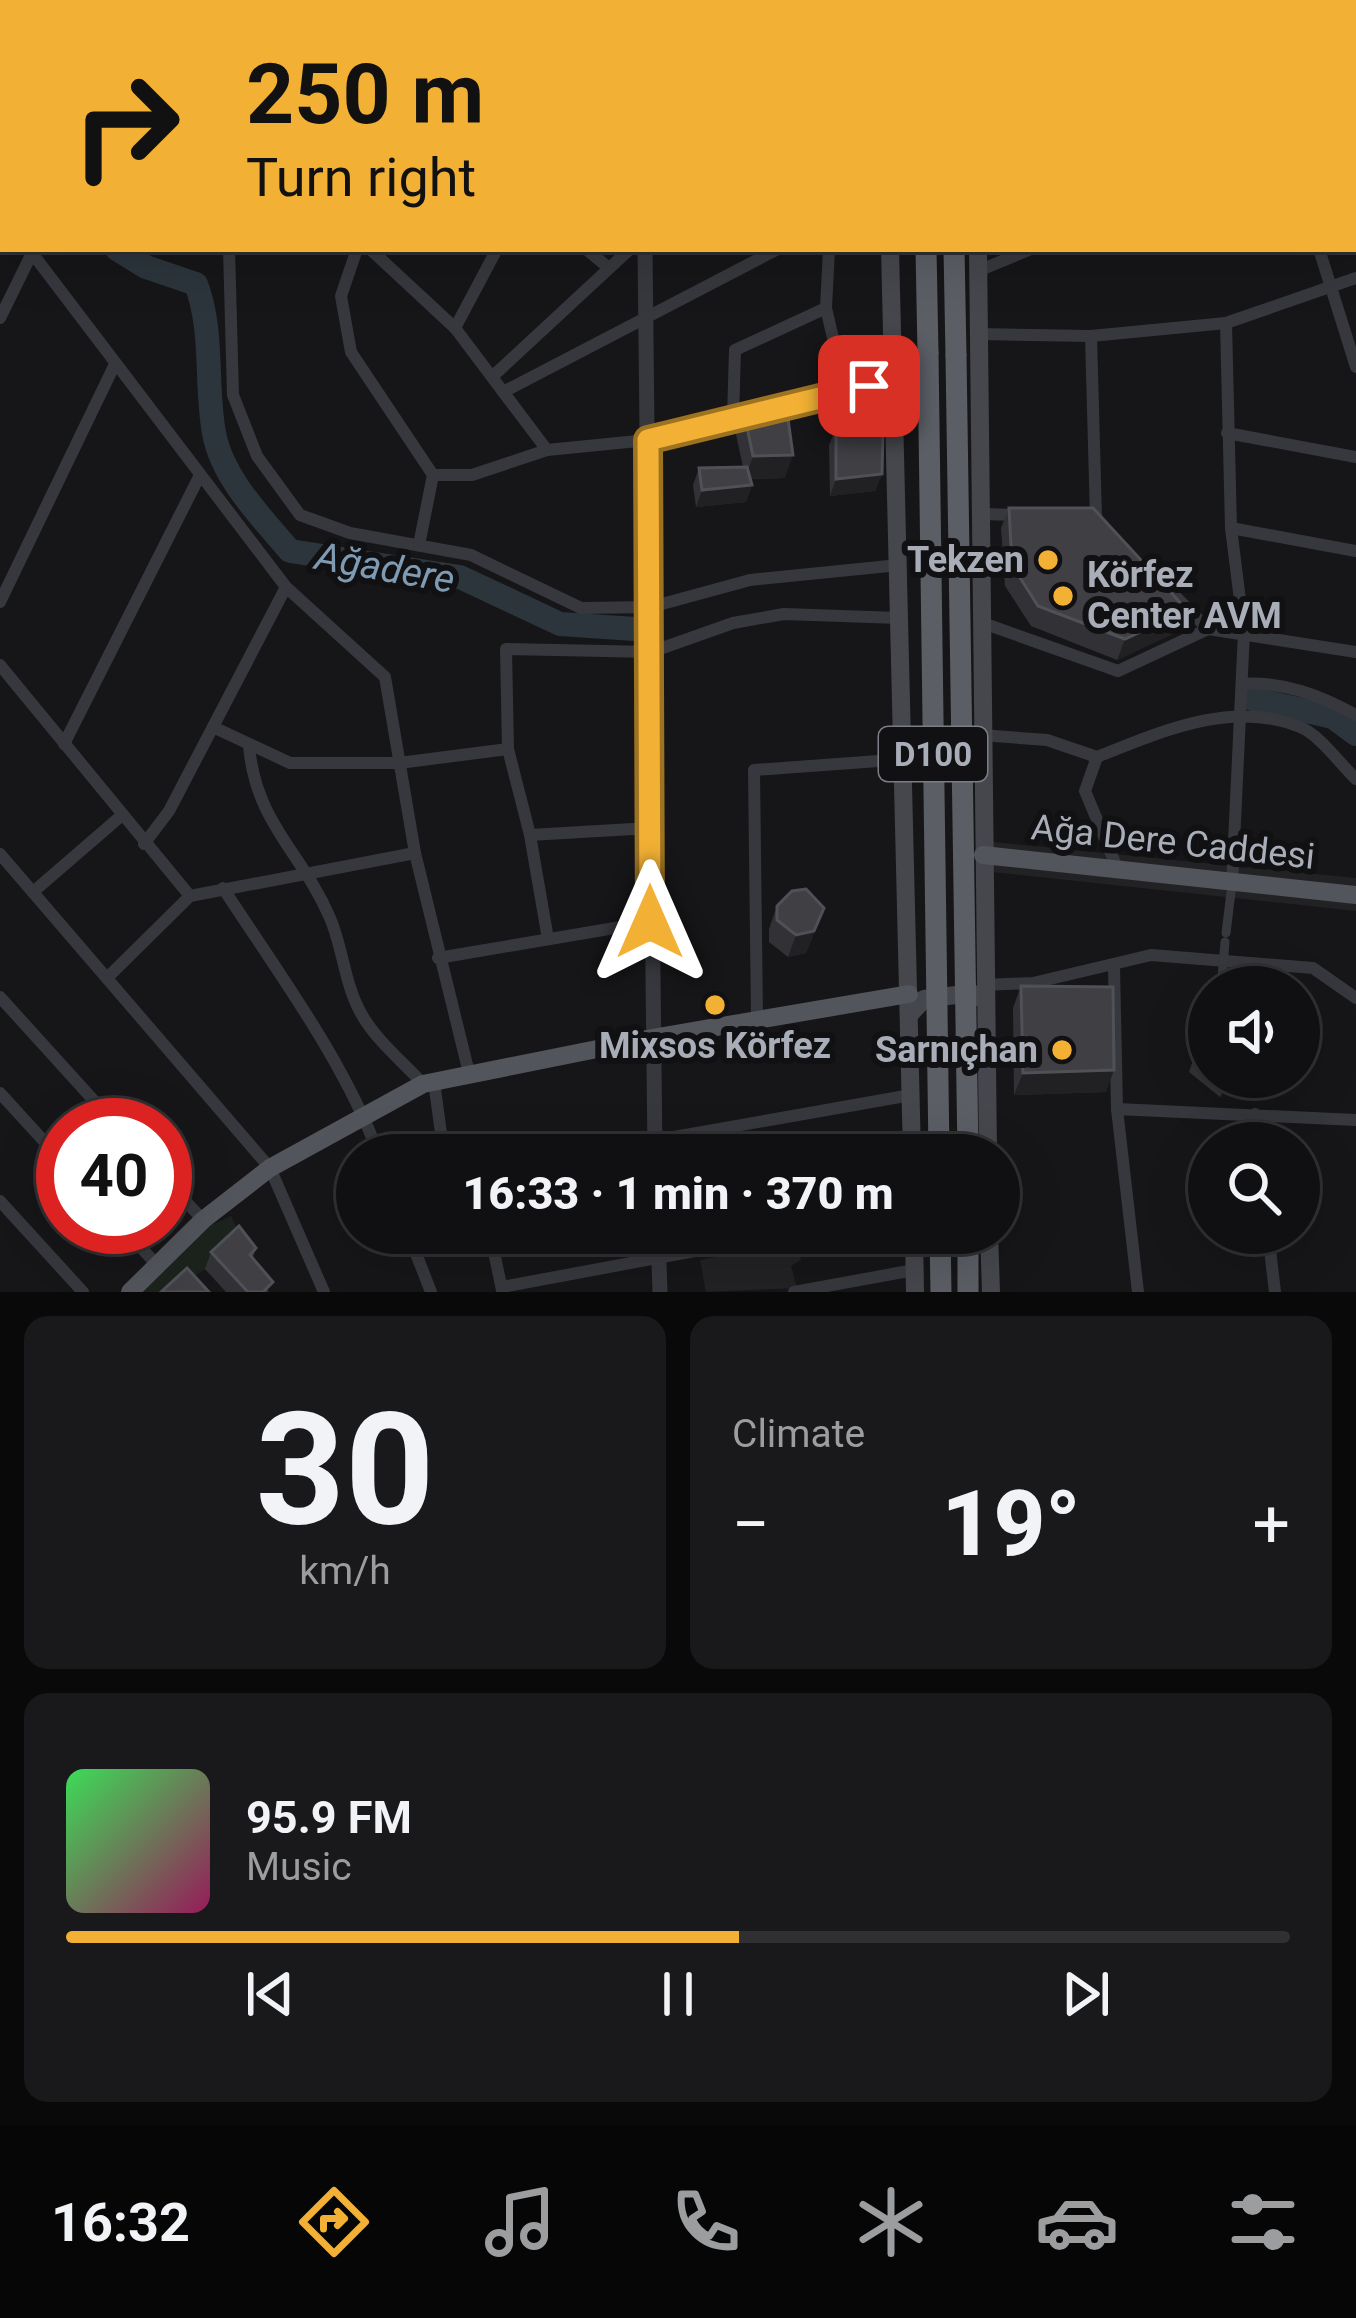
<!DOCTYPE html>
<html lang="en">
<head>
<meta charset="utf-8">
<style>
	body { margin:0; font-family:Roboto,sans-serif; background:#19191b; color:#f1f3f6; height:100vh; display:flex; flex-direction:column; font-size:45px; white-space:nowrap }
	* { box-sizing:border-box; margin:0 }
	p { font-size:39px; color:#9c9d9f }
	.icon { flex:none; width:66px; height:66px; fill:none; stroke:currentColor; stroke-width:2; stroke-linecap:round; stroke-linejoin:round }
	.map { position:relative; height:1292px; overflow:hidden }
	.sheet { display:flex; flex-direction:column; gap:24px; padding:24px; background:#09090a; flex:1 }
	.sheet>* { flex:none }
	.banner { position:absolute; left:0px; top:0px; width:1356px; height:252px; box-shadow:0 12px 48px #0002,0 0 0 3px #303032; background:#f2b134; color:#111; overflow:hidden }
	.fabs { position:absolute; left:1188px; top:966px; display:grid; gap:24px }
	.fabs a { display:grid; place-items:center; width:132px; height:132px; border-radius:50%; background:#101012; box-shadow:0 12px 48px #0002,0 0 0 3px #303032; font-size:60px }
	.speed { position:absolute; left:36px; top:1098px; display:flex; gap:24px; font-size:60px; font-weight:700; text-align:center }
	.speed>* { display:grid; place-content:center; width:156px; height:156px; border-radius:50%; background:#101012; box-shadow:0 12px 48px #0002,0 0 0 3px #303032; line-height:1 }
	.speed .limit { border:18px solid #d22; background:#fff; color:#111 }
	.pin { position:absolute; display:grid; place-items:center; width:102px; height:102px; color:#fff; margin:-51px; border-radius:24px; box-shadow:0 6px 18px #0006 }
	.me { position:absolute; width:132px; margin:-66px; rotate:0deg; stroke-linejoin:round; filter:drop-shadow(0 0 9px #0008) }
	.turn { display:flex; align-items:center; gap:42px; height:252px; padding:0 48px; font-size:54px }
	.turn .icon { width:156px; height:156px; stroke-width:2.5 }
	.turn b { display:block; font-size:84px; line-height:102px }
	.big { font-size:90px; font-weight:800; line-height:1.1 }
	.sheet .tile { flex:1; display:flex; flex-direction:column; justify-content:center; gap:18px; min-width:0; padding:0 42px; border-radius:24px; background:#19191b }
	.sheet .dial { align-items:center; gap:0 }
	.dial b { font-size:156px; line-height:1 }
	.song { display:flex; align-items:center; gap:36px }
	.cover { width:144px; height:144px; border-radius:18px; background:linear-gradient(135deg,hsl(130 70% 55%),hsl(330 70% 35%)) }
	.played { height:12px; border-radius:6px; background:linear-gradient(90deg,#f2b134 55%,#303032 55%) }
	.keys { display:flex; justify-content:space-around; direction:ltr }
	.heat { display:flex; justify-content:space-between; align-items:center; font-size:66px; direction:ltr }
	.sheet .tiles { flex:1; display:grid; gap:24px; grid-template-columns:1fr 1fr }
	.tile:last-child { grid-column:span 2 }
	.trip { position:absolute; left:336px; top:1134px; width:684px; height:120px; border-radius:60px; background:#101012; box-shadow:0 12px 48px #0002,0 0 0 3px #303032; font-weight:800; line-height:120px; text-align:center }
	.tabs { display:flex; height:192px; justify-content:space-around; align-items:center; background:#060607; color:#9c9d9f }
	.tabs .icon { width:84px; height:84px }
	.tabs .current { color:#f2b134 }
	.tabs b { font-size:54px; color:#f1f3f6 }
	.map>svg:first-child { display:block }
</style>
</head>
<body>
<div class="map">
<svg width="1356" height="1292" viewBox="0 0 1356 1292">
	<rect width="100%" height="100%" fill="#161618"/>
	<g fill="#222225">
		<path d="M983 841 1356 878V911L983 871Z"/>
		<path d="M797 1242 801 1260 791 1266 797 1288 706 1292 700 1260Z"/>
	</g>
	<path fill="#1c231d" d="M231 1216 268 1292 205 1269 182 1285 188 1292H142L209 1226Z"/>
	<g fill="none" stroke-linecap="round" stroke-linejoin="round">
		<g stroke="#2c353c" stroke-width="24">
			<path d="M0 107 3 108"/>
			<path d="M117 249 146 267 196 284C214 332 205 383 214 433 222 478 262 518 290 551L460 577 560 624 635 629"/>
			<path d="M1253 699 1333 717 1356 734"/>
		</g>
		<path stroke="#37383d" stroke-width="9" d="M1226 933 1232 884"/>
		<g stroke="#37383d" stroke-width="12">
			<path d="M72 0 76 3"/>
			<path d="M241 0 246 3"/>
			<path d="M409 0 413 3"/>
			<path d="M552 0 557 3"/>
			<path d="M776 0 783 3"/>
			<path d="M1123 0 1124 3"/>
			<path d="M1240 0 1241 3"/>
			<path d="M332 3 334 0"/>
			<path d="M1162 3 1170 0"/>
			<path d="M1353 34 1356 33"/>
			<path d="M0 83 3 85"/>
			<path d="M1353 136 1356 135"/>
			<path d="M0 217 3 219"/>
			<path d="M29 249 286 587 385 677 415 853 469 1073"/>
			<path d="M229 249 233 395 257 456 300 515 350 533 471 555 581 608 651 607 750 580 899 565"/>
			<path d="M357 249 341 296 351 352 433 475H472L547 450"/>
			<path d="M370 249 455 328 547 450 648 440 754 413"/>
			<path d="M586 249 609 268"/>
			<path d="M829 249 826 308 845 390"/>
			<path d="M1319 249 1356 367"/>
			<path d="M978 271 1031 249"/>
			<path d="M0 318 32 253"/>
			<path d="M1226 323 1231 528 1244 632 1232 884"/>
			<path d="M455 328 497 249"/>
			<path d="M979 334 1091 336 1226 323 1356 278"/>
			<path d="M1091 336 1096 518"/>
			<path d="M493 376 630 249"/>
			<path d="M503 392 778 249"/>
			<path d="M773 408 893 381"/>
			<path d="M733 418 735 350 826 308"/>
			<path d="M1227 433 1356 457"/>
			<path d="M981 514 1022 515"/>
			<path d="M1231 528 1356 551"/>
			<path d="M419 545 433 475"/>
			<path d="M1156 577 1208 629 1356 652"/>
			<path d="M0 602 115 364"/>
			<path d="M980 622 1118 671 1208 629"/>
			<path d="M0 665 190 896"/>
			<path d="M1242 684C1284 681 1321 696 1356 715"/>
			<path d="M213 727 290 763H399L508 749"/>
			<path d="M981 735 1047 740 1097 757"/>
			<path d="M64 744 200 475"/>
			<path d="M249 746C256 824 302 852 330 918 343 948 345 987 362 1015 376 1040 404 1063 423 1084"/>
			<path d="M650 828 530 835 508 749 506 649 651 652 733 623 784 614 899 618"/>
			<path d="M530 835 548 939"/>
			<path d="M144 844 169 811 286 587"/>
			<path d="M0 854 270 1168 324 1292"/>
			<path d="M1118 870 1085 791 1097 757C1160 732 1232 699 1300 727 1320 735 1340 764 1356 779"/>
			<path d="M223 888C279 974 343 1059 379 1155"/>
			<path d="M33 892 121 816"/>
			<path d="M438 958 650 922"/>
			<path d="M1114 966 1117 1109"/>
			<path d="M107 978 190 896 415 853"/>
			<path d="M984 985 1033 983 1151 955 1313 968 1356 998"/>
			<path d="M0 997 116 1125"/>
			<path d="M757 1018 754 770 906 759"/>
			<path d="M434 1082 444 1155"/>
			<path d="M0 1093 63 1162"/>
			<path d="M1255 1114 1258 1143"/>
			<path d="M572 1155 911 1095"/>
			<path d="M165 1179 203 1220"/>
			<path d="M0 1201 83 1292"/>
			<path d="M122 1227 157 1265"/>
			<path d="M408 1233 431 1292"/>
			<path d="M490 1233 502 1290"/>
			<path d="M1268 1233 1275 1292"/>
			<path d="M502 1287 791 1233"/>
			<path d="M794 1292 914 1270"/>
			<path d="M1138 1292 1117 1109 1356 1120"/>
		</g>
		<g stroke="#37383d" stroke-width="15">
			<path d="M629 0V3"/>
			<path d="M645 249 655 1155"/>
			<path d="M658 1233 660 1292"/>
		</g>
		<g stroke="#45474d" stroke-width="18">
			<path d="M978 0V3"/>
			<path d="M897 3V0"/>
			<path d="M890 249 912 1155"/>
			<path d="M978 249 988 1155"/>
			<path d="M905 738 975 735"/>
			<path d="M910 1014 924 999 972 993 978 997"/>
			<path d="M914 1233 915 1292"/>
			<path d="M989 1233 991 1292"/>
		</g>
		<g stroke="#53555c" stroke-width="18">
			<path d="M983 855 1356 895"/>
			<path d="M130 1292 203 1220 270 1168 423 1084 652 1038 909 994"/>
		</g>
		<g stroke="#5b5e65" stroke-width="21">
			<path d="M921 3V0"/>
			<path d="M955 3V0"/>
			<path d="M926 249 928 353"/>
			<path d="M954 249 956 355"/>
			<path d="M940 1233 941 1292"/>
			<path d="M968 1233V1292"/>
		</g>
		<path stroke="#37383d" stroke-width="9" d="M1222 977 1225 942"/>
		<g stroke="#5b5e65" stroke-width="21">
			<path d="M928 353 939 1155"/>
			<path d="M956 355 968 1155"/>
		</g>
	</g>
	<g fill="#323236">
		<path d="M743 408 785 478 750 479 752 485 746 502 696 507 693 485 699 468 743 467 735 430Z"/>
		<path d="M836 428 882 474 875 491 830 496 829 445Z"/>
		<path d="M1009 508 1187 610 1179 631 1117 660 1031 626 1005 586 1001 528Z"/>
		<path d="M777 906 824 908 806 953 788 957 769 942V929Z"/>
		<path d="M1021 986 1106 1092 1014 1095 1013 1008Z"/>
		<path d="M1209 1034V1077H1236L1220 1097 1189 1072 1197 1049Z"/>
		<path d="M256 1248 253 1258 269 1292H226L205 1269 211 1252Z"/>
	</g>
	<g fill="#212124">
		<path d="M793 455 785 478 745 479 753 456Z"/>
		<path d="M882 474 875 491 830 496 836 479Z"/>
		<path d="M752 485 746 502 696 507 702 490Z"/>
		<path d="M1187 610 1179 631 1117 660 1125 639Z"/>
		<path d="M824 908 806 953 788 957 796 935Z"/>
		<path d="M1114 1070 1106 1092 1014 1095 1023 1073Z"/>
		<path d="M1228 1077H1236L1220 1097Z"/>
	</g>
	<g fill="#3f3f44" stroke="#4f5156" stroke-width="3">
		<path d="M785 397 793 455 753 456 743 408Z"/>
		<path d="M836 428 883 430 882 474 836 479Z"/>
		<path d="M747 467 752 485 702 490 699 468Z"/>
		<path d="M1009 508H1093L1187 610 1125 639 1038 606 1012 565Z"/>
		<path d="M806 889 824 908 814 931 796 935 777 920V906L792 891Z"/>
		<path d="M1021 986 1113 987 1114 1070 1023 1073Z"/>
		<path d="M1209 1034V1059L1197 1049Z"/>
		<path d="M239 1226 256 1248 250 1255 273 1282 263 1292H248L211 1252Z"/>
		<path d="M187 1268 209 1292H161Z"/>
	</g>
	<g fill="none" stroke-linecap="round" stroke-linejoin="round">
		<defs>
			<path id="route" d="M650 922 648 440 869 386"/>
		</defs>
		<use href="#route" stroke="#9d7322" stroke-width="30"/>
		<use href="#route" stroke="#f2b134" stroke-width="21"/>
	</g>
	<g fill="#f2b134" stroke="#111113" stroke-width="4.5">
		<circle cx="1048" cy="560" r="12"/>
		<circle cx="1063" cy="596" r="12"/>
		<circle cx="715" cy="1005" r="12"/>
		<circle cx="1062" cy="1050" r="12"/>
	</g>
	<g text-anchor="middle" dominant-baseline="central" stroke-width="12" stroke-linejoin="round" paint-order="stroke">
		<rect fill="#111113" stroke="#7b7e86" stroke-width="3" x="879" y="727" width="108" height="54" rx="9"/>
		<g font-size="33" font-weight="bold" fill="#a8adb8">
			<text x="933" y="754">D100</text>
		</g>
		<g font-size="36" font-weight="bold" fill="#a8adb8" stroke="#111113" text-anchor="end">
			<text x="1024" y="560">Tekzen</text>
			<text x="1087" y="575" text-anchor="start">Körfez<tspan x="1087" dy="41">Center AVM</tspan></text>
			<text x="715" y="1046" text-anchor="middle">Mixsos Körfez</text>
			<text x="1038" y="1050">Sarnıçhan</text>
		</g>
		<g font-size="36" fill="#a8adb8" stroke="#111113">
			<text transform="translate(1173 842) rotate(6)">Ağa Dere Caddesi</text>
		</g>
		<g font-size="39" font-style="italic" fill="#7f9bb3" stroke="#111113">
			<text transform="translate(385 568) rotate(10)">Ağadere</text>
		</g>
	</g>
</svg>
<div class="fabs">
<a><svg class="icon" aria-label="sound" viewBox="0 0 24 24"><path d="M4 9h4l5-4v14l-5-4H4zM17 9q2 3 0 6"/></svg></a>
<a><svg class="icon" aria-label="search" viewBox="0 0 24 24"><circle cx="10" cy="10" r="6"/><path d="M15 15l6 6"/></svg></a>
</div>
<div class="speed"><div class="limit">40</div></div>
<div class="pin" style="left:869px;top:386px;background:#d93025"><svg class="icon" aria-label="arrive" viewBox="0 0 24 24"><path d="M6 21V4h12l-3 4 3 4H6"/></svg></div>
<svg class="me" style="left:650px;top:922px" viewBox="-20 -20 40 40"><path d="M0-17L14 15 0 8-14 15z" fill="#f2b134" stroke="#fff" stroke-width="4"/></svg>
<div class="trip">16:33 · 1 min · 370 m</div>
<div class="banner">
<div class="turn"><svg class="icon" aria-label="right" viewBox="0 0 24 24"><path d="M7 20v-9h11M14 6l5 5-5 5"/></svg><div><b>250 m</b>Turn right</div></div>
</div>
</div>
<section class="sheet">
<div class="tiles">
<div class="tile dial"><b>30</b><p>km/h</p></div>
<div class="tile"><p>Climate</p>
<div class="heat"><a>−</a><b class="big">19°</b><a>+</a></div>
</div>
<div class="tile">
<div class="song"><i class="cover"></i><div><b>95.9 FM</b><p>Music</p></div></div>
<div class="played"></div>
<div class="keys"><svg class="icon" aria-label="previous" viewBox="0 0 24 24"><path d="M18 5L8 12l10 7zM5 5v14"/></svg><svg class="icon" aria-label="pause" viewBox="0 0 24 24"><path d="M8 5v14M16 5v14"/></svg><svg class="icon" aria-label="next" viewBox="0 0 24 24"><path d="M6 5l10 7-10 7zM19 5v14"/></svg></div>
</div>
</div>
</section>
<nav class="tabs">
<b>16:32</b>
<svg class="icon current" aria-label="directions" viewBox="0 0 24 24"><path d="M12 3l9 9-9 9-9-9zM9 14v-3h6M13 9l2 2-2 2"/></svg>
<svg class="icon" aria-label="music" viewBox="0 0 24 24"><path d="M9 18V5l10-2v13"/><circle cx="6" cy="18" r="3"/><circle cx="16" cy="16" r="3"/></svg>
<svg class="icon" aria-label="phone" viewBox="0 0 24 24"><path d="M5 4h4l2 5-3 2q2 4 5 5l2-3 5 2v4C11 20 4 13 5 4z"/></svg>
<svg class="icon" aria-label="climate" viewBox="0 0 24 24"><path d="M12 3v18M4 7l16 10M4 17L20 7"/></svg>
<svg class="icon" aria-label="car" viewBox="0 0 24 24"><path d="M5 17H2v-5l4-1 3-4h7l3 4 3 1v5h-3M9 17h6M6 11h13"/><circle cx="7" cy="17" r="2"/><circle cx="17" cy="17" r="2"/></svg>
<svg class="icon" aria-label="filters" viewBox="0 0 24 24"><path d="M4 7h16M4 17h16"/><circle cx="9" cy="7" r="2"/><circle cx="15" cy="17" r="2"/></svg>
</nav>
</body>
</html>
